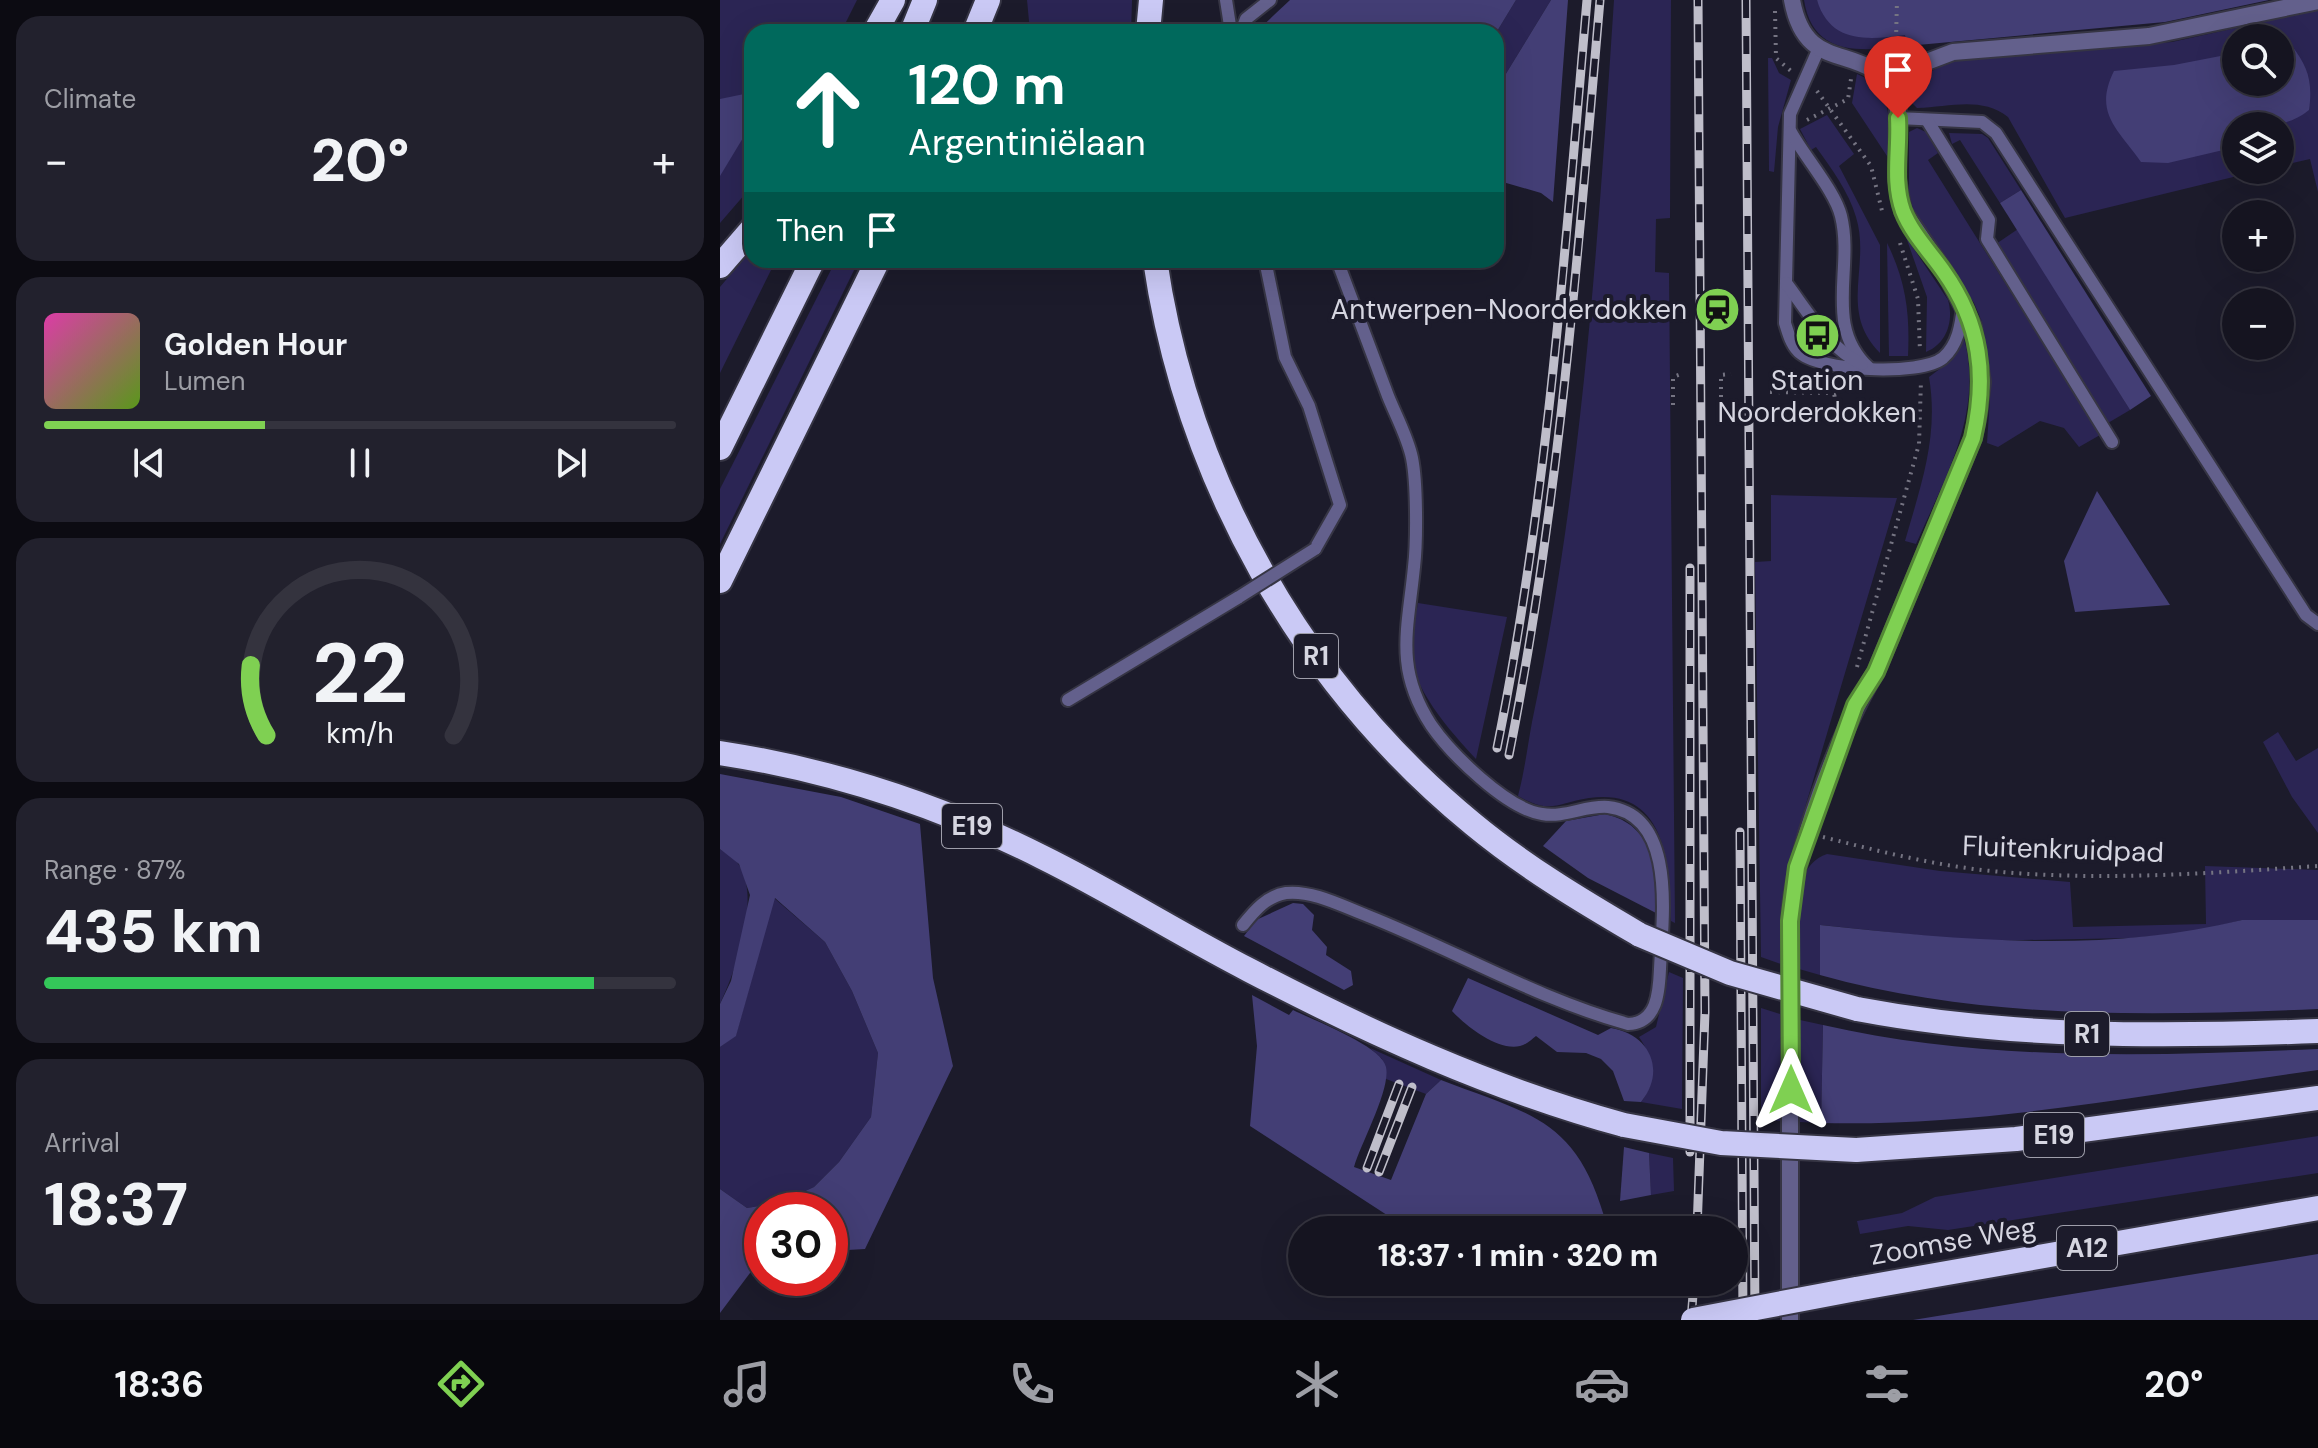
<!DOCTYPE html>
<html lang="en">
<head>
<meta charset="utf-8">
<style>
	body { margin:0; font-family:"DM Sans",sans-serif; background:#22212d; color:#f1f3f6; height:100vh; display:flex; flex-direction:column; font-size:30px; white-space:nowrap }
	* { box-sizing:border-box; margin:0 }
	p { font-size:26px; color:#9d9ea5 }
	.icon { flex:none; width:44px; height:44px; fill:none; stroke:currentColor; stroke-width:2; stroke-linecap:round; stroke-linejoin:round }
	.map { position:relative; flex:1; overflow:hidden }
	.drawer { display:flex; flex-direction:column; gap:16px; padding:16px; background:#0c0b12; width:720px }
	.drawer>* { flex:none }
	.top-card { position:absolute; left:24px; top:24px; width:760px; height:244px; border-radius:24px; box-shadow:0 8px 32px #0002,0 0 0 2px #34333e; background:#00695c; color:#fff; overflow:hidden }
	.controls { position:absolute; left:1502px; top:24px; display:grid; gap:16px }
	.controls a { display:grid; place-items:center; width:72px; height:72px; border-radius:50%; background:#151420; box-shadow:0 8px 32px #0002,0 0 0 2px #34333e; font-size:40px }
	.speed { position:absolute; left:24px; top:1192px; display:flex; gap:16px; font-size:40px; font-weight:700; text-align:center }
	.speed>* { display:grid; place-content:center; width:104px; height:104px; border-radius:50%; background:#151420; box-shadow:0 8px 32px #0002,0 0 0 2px #34333e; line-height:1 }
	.speed .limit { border:12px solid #d22; background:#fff; color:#111 }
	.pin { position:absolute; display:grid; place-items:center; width:68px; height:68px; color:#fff; margin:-82px -34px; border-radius:50% 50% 50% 0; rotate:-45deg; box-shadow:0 0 8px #0007 }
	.pin .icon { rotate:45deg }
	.me { position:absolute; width:88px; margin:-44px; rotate:0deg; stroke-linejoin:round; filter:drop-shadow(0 0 6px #0008) }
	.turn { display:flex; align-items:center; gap:28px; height:168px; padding:0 32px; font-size:36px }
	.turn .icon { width:104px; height:104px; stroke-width:2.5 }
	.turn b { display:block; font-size:56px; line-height:68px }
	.then { display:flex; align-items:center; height:76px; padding:0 32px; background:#0003; gap:16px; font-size:30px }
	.big { font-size:60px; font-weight:800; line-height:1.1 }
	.drawer .widget { flex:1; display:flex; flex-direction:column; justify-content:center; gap:12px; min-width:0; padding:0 28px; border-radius:24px; background:#22212d }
	.drawer .dial { align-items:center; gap:0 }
	.dial svg { height:208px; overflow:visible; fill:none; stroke:#34333e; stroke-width:7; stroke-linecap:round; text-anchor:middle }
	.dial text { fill:#f1f3f6; stroke:none }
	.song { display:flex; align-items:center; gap:24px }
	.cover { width:96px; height:96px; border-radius:12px; background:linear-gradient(135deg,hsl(320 70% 55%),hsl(90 70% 35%)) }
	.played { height:8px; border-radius:4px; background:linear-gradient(90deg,#7fd052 35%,#34333e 35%) }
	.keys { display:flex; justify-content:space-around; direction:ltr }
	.heat { display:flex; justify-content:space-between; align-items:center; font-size:44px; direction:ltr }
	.charge { height:12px; border-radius:6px; background:linear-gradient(90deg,#34c759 87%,#34333e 0) }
	.trip { position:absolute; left:568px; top:1216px; width:460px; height:80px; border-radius:40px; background:#151420; box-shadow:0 8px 32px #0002,0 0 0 2px #34333e; font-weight:800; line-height:80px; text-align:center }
	.tab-bar { display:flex; height:128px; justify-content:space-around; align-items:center; background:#08080d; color:#9d9ea5 }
	.tab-bar .icon { width:56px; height:56px }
	.tab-bar .active { color:#7fd052 }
	.tab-bar b { font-size:36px; color:#f1f3f6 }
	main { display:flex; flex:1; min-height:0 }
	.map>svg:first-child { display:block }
</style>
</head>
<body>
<main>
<section class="drawer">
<div class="widget"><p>Climate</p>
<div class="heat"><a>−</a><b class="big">20°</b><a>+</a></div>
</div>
<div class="widget">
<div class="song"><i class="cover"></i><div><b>Golden Hour</b><p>Lumen</p></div></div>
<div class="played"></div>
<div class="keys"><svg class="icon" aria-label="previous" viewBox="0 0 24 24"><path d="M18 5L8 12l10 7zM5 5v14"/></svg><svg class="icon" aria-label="pause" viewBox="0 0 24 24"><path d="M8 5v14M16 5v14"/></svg><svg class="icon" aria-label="next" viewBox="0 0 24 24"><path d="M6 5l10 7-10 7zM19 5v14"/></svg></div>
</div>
<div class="widget dial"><svg viewBox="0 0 100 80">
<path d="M14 69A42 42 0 1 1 86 69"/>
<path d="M14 69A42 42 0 0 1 8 42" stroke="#7fd052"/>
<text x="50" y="56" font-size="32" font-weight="700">22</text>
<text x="50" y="72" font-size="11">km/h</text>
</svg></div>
<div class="widget"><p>Range · 87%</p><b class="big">435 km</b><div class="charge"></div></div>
<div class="widget"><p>Arrival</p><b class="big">18:37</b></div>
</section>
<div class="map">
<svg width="1598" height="1320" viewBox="0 0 1598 1320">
	<rect width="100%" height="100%" fill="#1c1b2b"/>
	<g fill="#2b2554" fill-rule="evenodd">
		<path d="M0 0H137L121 32H32V186L0 223Z"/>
		<path d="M307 0H412L411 32H310Z"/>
		<path d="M796 0H831L776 90V33Z"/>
		<path d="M894 0H951L950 218 936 219 935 272 949 273 955 923 951 921C950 866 947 787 869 798 836 803 832 815 798 796 805 769 807 749 812 722 862 485 878 241 894 0Z"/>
		<path d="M1084 0H1097L1109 22 1186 35 1187 46C1143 51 1093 58 1084 0Z"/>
		<path d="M1598 10V192L1590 159 1560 166V126H1516V170H1542L1345 218 1288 117C1261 96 1230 107 1197 108L1192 103C1194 77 1216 66 1239 60L1452 42ZM1516 38H1560V82H1516Z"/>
		<path d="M1048 58H1052L1059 73 1071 80 1058 127 1054 172 1049 171Z"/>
		<path d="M1137 74C1175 89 1169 124 1169 159L1132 103Z"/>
		<path d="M1107 115 1134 154 1119 166 1160 245V353C1118 311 1151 266 1136 217 1129 192 1111 168 1096 147L1091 150 1080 129Z"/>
		<path d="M1197 128 1206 132 1218 153 1208 160 1380 435 1359 447 1344 428 1320 421 1278 447 1267 443 1271 382 1262 322 1254 303 1193 210 1189 191V132Z"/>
		<path d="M1229 133 1262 134 1268 138 1301 190 1280 203 1240 140 1232 144Z"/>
		<path d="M1298 229 1410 410 1388 423 1276 244Z"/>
		<path d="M1186 237 1228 300C1234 320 1227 344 1206 352L1207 297Z"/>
		<path d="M1167 243C1186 281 1190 314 1188 356H1169Z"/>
		<path d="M32 249V260H56L0 373V287Z"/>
		<path d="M116 260H139L0 544V489Z"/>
		<path d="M1244 338C1264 412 1225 478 1196 544L1185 541C1201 485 1219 436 1209 377L1233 359Z"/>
		<path d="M1051 495 1177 498 1070 858 1062 910 1061 964 1041 957 1035 562 1051 561Z"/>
		<path d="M698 603 787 617 756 759C731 732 689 686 690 646 690 632 696 616 698 603Z"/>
		<path d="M1558 732 1576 761 1598 748V833L1572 797 1543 742Z"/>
		<path d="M0 849C6 853 15 858 19 865 41 899 16 970 0 1004Z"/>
		<path d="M1107 854 1220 871 1350 882 1353 927 1486 924 1485 866 1598 870V920H1522L1469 933 1411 938 1254 941 1101 925 1100 975 1079 969C1078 935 1067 867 1107 854Z"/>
		<path d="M54 898 105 942 132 991 158 1053 151 1117 119 1162 94 1187 59 1203 27 1208 0 1189V1047L16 1035Z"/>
		<path d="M949 972 963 978 962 1109 921 1102C938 1081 933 1057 919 1037L936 1027Z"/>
		<path d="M1041 1008 1060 1014 1061 1121 1041 1119Z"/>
		<path d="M1080 1020 1103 1025 1101 1123 1079 1122Z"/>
		<path d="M650 1048 721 1080 706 1094 666 1079 662 1059Z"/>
		<path d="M1598 1136V1173L1228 1230 1188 1226 1140 1234 1137 1221 1182 1213 1215 1197Z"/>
		<path d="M929 1153 953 1158 954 1191 931 1195Z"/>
	</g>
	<g fill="#433e75">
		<path d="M570 0H796L776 33 536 32Z"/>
		<path d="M831 0H848L833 202 821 193 776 180V90Z"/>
		<path d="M1097 0H1549L1445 22 1187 46 1185 35C1149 40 1110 44 1097 0Z"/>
		<path d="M1560 43 1571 45C1588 66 1593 82 1589 110 1567 128 1544 126 1516 126V147L1448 163 1421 162C1398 129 1373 113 1394 71L1454 65 1516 53V82H1560Z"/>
		<path d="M29 93 32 123 0 176V99Z"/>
		<path d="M1301 190 1431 396 1410 410 1280 203Z"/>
		<path d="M1377 491 1450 605 1355 612 1344 561Z"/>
		<path d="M0 774 121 797 200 824 213 978 233 1066 145 1249 110 1251V1210H42V1257L0 1313V1189L27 1208 59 1203 94 1187 119 1162 151 1117 158 1053 132 991 105 942 55 898 16 1036 0 1047V1004L11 981 30 895 19 864 0 849Z"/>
		<path d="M885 814C934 825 937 869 936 913L868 878 823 846 846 821Z"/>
		<path d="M573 903 583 904 594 915 592 930 607 947 606 955 631 971 633 985 624 990 524 936 536 920Z"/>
		<path d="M1522 920H1598V1009C1432 1016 1261 1020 1100 975V925C1240 940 1384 954 1522 920Z"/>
		<path d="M748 978 878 1035 891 1028C929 1034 947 1070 921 1102L904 1101 893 1071 881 1059 866 1053 837 1052 816 1036C812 1039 806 1045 800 1046 777 1051 746 1026 732 1011Z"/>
		<path d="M532 995 569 1015 573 1010C593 1020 662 1046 666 1067 671 1089 641 1143 634 1167L671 1180 706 1094 721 1080C809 1114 855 1118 884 1216L838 1230H690L530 1126 537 1046Z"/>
		<path d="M1103 1025C1264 1062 1434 1056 1598 1049V1070C1434 1093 1267 1127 1101 1123Z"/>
		<path d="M904 1147 929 1153 931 1195 900 1201Z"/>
		<path d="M1598 1254V1320H1193Z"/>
	</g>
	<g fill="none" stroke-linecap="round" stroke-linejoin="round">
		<defs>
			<g id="service">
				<path d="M506 0 511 32"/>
				<path d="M521 32 526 19 550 0"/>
				<path d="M1099 48 1070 114 1065 323C1068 333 1071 344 1078 351 1098 372 1201 376 1223 358 1238 345 1241 325 1243 306"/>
				<path d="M1178 118 1262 122 1276 133 1586 615 1598 624"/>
				<path d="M1207 120 1269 220 1267 239 1392 442"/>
				<path d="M1071 132C1084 156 1115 191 1121 216 1134 269 1103 326 1149 368"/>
				<path d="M545 260 565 357 589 406 620 505 595 549"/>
				<path d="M1066 283C1088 312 1109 349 1142 364"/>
				<path d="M348 700 519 597"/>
				<path d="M523 925C535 910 547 896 566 893 593 890 624 907 648 916 736 951 818 999 908 1024 937 1023 939 993 940 969 942 921 958 815 888 807 866 805 845 818 822 814 787 809 731 754 711 725 674 668 688 629 694 567 697 542 697 483 692 458 688 438 676 416 668 396 651 351 634 305 617 260"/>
			</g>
			<g id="minor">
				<path d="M1072 0C1087 82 1148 35 1178 100"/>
				<path d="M1070 1320V921C1071 858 1122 725 1156 672L1253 438 1258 415 1262 382 1253 326 1226 274 1183 211 1177 179 1178 100 1183 85 1204 63 1233 52 1429 36 1598 1"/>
			</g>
			<g id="motorway">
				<path d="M155 32 173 0"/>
				<path d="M192 32 205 0"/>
				<path d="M255 32 268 0"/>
				<path d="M428 32 431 0"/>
				<path d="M435 260C467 479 581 683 753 824 805 867 862 901 920 935"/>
				<path d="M0 266 32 229"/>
				<path d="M0 448 93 260"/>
				<path d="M0 581 158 260"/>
				<path d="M0 753C111 770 221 806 322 857 393 892 459 934 529 970 650 1033 772 1089 904 1125"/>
				<path d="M1137 1009C1290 1038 1443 1037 1598 1031"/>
				<path d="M1136 1150 1296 1139 1598 1098"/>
				<path d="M1136 1289 1598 1208"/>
			</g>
		</defs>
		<use href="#service" stroke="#363544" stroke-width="16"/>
		<use href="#minor" stroke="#363544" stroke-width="20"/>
		<use href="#motorway" stroke="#363544" stroke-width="28"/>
		<g stroke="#757482" stroke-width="4" stroke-dasharray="2 6" stroke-linecap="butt">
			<path d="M1055 11 1056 58 1071 71"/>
			<path d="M1176 40 1177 0"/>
			<path d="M1097 91 1151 166 1163 215"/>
			<path d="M1087 120 1128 99 1131 79"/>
			<path d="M1180 243 1198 299 1200 352"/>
			<path d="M1112 379 1116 406"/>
			<path d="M1050 392 1117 393"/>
			<path d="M953 405V377L964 373"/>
			<path d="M1001 405V375L1011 374"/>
			<path d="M1137 667 1199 444 1201 380"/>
			<path d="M1103 837C1162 852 1221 867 1282 872 1387 881 1493 873 1598 866"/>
		</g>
		<use href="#service" stroke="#63608c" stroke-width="12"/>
		<use href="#minor" stroke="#63608c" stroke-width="16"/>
		<use href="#motorway" stroke="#cac9f5" stroke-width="24"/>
		<defs>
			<g id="rail">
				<path d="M1026 0 1035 1320"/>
				<path d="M777 748C827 501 845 251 867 0"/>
				<path d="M789 755C839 505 858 253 880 0"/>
				<path d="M1020 832 1023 1320"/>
				<path d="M970 1152V568"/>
				<path d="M647 1168 679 1084"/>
				<path d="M659 1172 692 1087"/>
				<path d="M977 1230 985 1012 978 0"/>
				<path d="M971 1320 974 1282"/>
			</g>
		</defs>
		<use href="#rail" stroke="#bfbeca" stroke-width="9"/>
		<use href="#rail" stroke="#1c1b2b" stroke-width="6" stroke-dasharray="18" stroke-linecap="butt"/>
		<defs>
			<path id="service-bridge" d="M519 597 595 549"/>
			<g id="motorway-bridge">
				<path d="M920 935 1010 973 1137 1009"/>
				<path d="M904 1125 1001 1143 1136 1150"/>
				<path d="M973 1320 1136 1289"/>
			</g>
		</defs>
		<use href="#service-bridge" stroke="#363544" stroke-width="16" stroke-linecap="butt"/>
		<use href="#motorway-bridge" stroke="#363544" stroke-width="28" stroke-linecap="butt"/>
		<use href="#service-bridge" stroke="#63608c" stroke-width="12"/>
		<use href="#motorway-bridge" stroke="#cac9f5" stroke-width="24"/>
	</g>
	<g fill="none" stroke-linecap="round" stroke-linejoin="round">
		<defs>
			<path id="route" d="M1071 1090 1070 921 1077 867 1135 705 1156 672 1253 438C1267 377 1261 324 1224 272 1211 253 1192 234 1183 211 1172 181 1180 149 1178 118"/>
		</defs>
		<use href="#route" stroke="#538735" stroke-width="20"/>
		<use href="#route" stroke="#7fd052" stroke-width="14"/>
	</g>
	<defs>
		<symbol id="station-disc" viewBox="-11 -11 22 22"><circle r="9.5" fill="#7fd052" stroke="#1c1b2b"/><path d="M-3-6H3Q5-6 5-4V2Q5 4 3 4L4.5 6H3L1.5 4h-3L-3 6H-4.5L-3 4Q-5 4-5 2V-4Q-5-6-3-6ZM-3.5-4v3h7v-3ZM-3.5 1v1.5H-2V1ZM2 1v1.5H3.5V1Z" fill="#111"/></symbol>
		<symbol id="bus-disc" viewBox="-11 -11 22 22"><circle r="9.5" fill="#7fd052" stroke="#1c1b2b"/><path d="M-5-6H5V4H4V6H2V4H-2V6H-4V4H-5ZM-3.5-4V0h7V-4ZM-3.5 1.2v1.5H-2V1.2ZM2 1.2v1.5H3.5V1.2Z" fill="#111"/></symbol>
	</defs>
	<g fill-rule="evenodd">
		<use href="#station-disc" x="972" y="284" width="51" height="51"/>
		<use href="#bus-disc" x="1072" y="310" width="51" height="51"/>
	</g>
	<g text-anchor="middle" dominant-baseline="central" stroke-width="8" stroke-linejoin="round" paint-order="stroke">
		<g fill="#1c1b2b" stroke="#9e9eaa" stroke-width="2">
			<rect x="574" y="634" width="44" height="44" rx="6"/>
			<rect x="222" y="804" width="60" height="44" rx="6"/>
			<rect x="1345" y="1012" width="44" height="44" rx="6"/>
			<rect x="1304" y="1113" width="60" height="44" rx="6"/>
			<rect x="1337" y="1226" width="60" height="44" rx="6"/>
		</g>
		<g font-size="26" font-weight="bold" fill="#d6d6e1">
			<text x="596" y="656">R1</text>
			<text x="252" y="826">E19</text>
			<text x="1367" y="1034">R1</text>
			<text x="1334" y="1135">E19</text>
			<text x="1367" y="1248">A12</text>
		</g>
		<g font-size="28" fill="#d6d6e1" stroke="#1c1b2b" text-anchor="end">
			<text x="967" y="309">Antwerpen-Noorderdokken</text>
			<text x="1097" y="380" text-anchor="middle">Station<tspan x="1097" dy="32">Noorderdokken</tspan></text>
		</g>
		<g font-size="28" fill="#d6d6e1" stroke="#1c1b2b">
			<text transform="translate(1343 849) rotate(2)">Fluitenkruidpad</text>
			<text transform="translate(1233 1241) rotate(-10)">Zoomse Weg</text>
		</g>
	</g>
</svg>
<div class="controls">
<a><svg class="icon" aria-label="search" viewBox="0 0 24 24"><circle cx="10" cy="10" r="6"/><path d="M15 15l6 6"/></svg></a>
<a><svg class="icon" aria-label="layers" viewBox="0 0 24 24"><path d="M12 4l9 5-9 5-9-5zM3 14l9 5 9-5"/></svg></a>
<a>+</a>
<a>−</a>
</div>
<div class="speed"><div class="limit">30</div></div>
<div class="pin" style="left:1178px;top:118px;background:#d93025"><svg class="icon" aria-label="arrive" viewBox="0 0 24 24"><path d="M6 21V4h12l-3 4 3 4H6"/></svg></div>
<svg class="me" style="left:1071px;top:1090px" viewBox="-20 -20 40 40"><path d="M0-17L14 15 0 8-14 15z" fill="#7fd052" stroke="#fff" stroke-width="4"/></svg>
<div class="trip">18:37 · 1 min · 320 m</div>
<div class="top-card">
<div class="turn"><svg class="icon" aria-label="ahead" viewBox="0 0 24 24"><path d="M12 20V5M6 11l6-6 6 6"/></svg><div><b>120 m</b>Argentiniëlaan</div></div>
<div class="then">Then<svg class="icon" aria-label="arrive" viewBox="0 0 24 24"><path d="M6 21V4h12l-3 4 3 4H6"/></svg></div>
</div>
</div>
</main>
<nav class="tab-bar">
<b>18:36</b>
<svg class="icon active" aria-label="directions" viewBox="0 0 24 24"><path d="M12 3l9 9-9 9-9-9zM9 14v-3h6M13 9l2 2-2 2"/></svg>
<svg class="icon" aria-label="music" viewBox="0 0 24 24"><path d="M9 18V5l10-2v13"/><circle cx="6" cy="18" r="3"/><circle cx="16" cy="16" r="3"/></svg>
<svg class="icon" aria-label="phone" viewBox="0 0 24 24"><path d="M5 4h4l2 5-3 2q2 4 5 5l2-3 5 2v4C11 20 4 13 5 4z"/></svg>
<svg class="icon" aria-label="climate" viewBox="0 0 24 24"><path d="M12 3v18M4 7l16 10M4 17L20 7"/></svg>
<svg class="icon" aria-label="car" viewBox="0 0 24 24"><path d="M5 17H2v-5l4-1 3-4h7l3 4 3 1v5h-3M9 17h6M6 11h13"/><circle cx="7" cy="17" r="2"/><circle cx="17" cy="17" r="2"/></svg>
<svg class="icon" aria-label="filters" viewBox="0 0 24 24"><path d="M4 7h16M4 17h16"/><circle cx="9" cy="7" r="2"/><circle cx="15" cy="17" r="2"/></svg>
<b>20°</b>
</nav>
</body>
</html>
